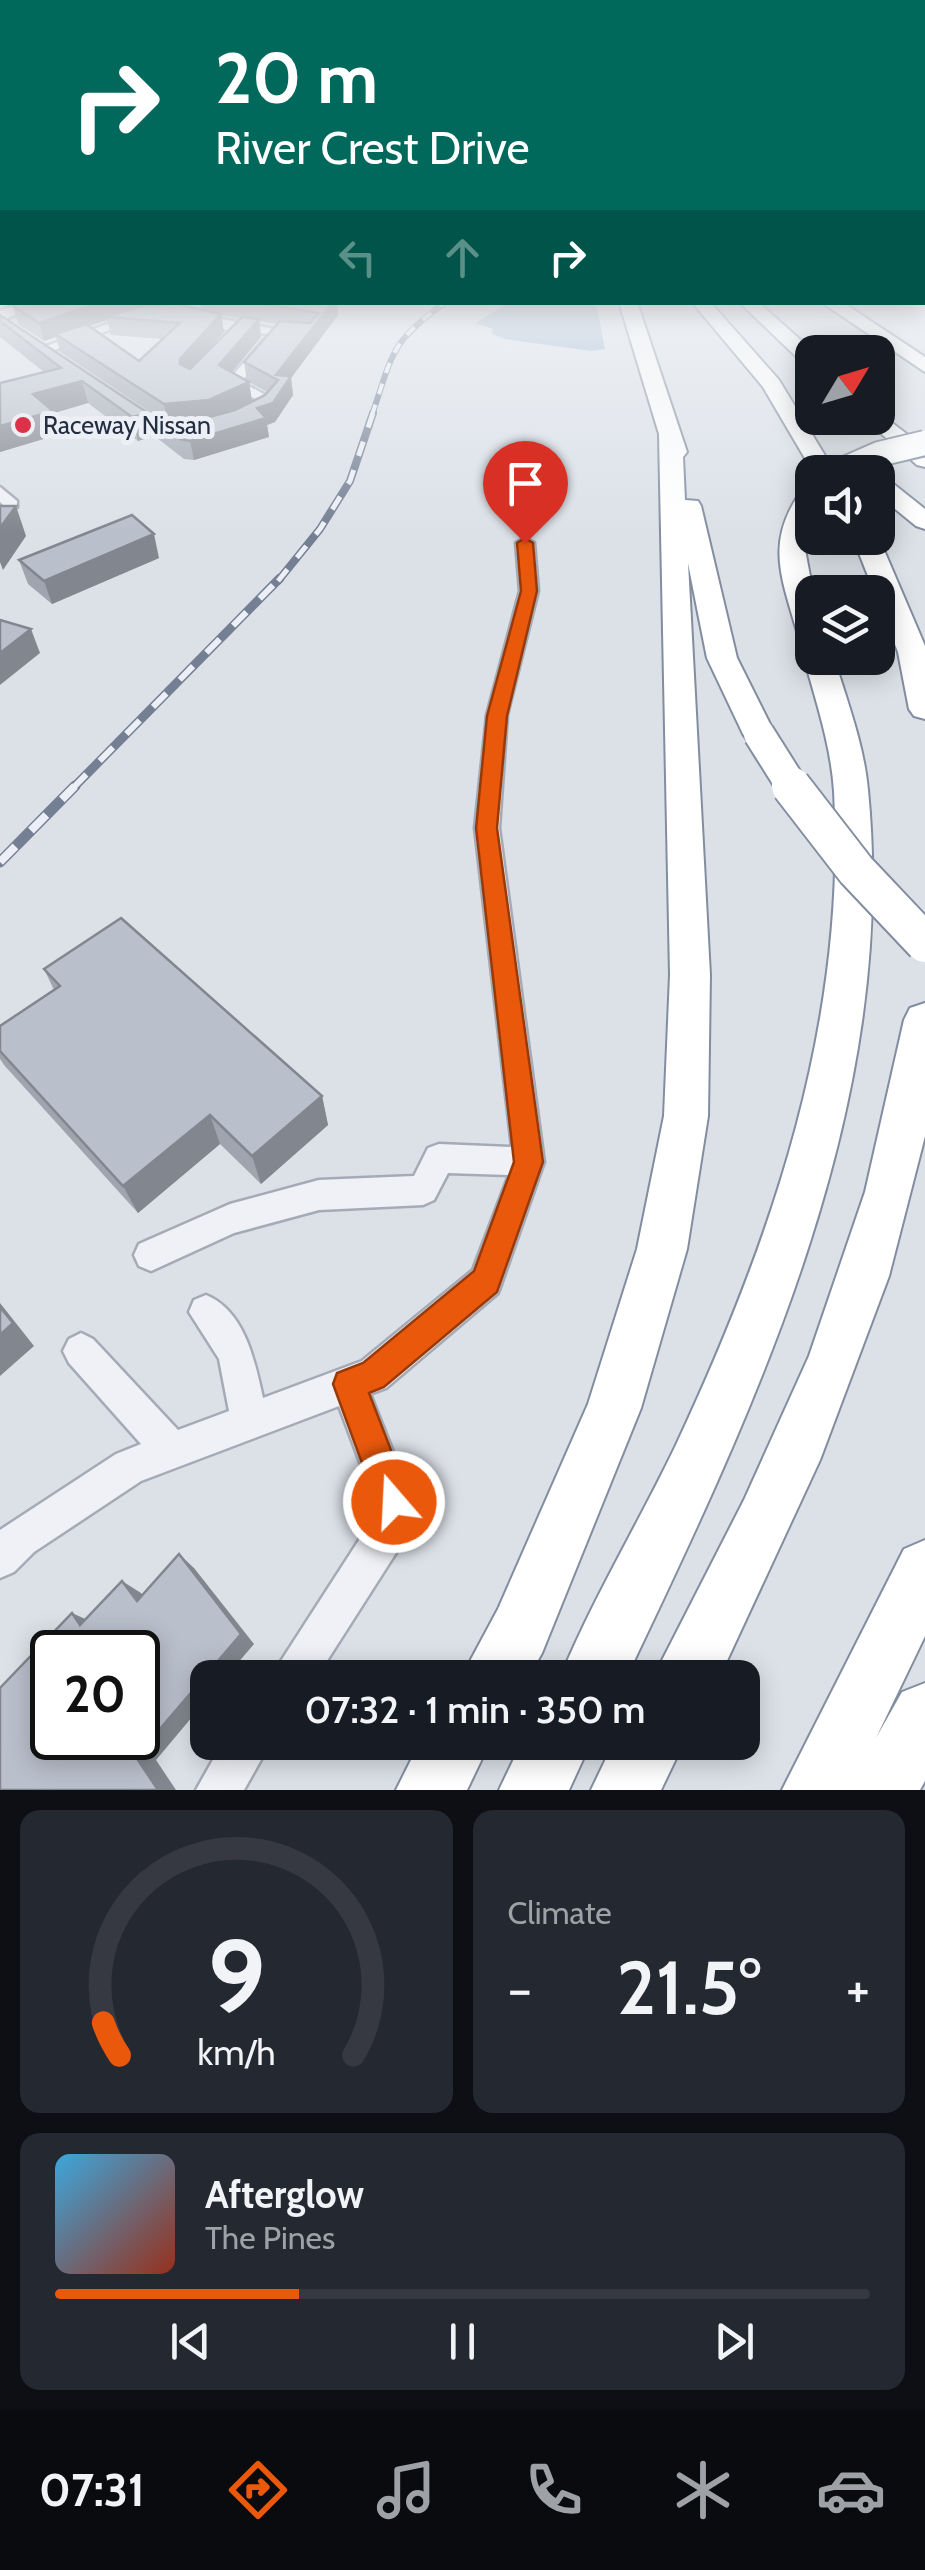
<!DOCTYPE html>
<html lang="en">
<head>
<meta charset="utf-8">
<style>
	body { margin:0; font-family:Cabin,sans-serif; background:#242831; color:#f1f3f6; height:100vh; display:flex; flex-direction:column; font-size:38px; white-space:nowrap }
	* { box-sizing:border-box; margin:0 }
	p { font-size:32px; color:#9ea1a6 }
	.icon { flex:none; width:55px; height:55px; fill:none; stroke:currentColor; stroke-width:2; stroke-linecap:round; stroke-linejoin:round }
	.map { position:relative; height:1790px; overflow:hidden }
	.drawer { display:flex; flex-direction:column; gap:20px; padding:20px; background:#0d0f14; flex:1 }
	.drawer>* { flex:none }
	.guide { position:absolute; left:0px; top:0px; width:925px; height:305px; box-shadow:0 5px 25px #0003; background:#00695c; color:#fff; overflow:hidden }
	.needle { width:65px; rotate:52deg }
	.tools { position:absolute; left:795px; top:335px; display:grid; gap:20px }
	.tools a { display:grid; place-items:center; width:100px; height:100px; border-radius:20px; background:#171b24; box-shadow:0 5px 25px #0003; font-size:50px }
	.speed { position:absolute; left:30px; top:1630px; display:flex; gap:20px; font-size:50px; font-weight:700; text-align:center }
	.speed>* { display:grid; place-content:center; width:130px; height:130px; border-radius:50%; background:#171b24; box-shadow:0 5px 25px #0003; line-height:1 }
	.speed .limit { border:5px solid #111; border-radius:15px; background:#fff; color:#111 }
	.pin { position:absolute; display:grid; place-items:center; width:85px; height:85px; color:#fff; margin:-102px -42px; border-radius:50% 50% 50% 0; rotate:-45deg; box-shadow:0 0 10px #0007 }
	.pin .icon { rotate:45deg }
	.me { position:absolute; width:110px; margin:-55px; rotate:341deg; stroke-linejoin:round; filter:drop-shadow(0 0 8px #0008) }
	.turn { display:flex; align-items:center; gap:35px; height:210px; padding:0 50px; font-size:45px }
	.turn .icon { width:130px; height:130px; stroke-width:2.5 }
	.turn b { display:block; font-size:70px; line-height:85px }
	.lanes { display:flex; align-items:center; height:95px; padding:0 50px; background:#0003; justify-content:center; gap:50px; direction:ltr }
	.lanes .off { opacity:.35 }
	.big { font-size:75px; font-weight:600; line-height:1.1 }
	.drawer .card { flex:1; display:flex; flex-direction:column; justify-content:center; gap:15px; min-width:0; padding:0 35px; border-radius:20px; background:#242831 }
	.drawer .dial { align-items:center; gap:0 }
	.dial svg { height:260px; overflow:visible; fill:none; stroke:#363941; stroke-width:7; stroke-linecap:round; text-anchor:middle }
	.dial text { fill:#f1f3f6; stroke:none }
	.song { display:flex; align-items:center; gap:30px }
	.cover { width:120px; height:120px; border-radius:15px; background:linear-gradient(135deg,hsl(200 70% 55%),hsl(10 70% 35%)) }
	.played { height:10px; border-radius:5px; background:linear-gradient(90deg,#ea580c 30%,#363941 30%) }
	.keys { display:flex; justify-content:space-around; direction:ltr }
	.heat { display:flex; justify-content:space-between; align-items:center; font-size:55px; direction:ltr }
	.drawer .tiles { flex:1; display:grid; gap:20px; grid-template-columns:1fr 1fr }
	.card:last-child { grid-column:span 2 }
	.trip { position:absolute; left:190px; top:1660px; width:570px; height:100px; border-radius:20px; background:#171b24; box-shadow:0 5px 25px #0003; font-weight:600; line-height:100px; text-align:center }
	.menu { display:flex; height:160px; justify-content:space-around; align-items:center; background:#090b0e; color:#9ea1a6 }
	.menu .icon { width:70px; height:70px }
	.menu .active { color:#ea580c }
	.menu b { font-size:45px; color:#f1f3f6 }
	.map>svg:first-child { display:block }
</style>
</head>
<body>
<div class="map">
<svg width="925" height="1790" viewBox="0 0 925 1790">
	<rect width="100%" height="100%" fill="#dce1e8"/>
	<path fill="#93aecc" d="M508 303H596L605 349 591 351 505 339 492 334 493 329 476 323Z"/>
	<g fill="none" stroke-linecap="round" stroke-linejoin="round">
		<defs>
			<g id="minor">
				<path d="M197 302H214L192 313 284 331 241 382 277 401 264 416 243 419V413L254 410 261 402 226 383 269 334 223 329 174 314Z"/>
				<path d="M135 314 145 317 49 352 38 349Z"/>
				<path d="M0 487 17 501V507H5L0 502Z"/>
				<path d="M525 538 534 543 538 591 507 715 499 828 544 1162 498 1293 386 1388 370 1394 413 1502 401 1545 316 1678H270L370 1523 375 1502 339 1406 141 1481 34 1552 14 1572 0 1578V1530L116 1454 141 1444 69 1363 63 1351 69 1339 81 1333 93 1339 178 1430 229 1411 219 1359 189 1312 194 1300 206 1295C245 1311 255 1362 263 1398L362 1361 473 1270 509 1175 448 1173 434 1200 423 1205 319 1210 234 1233 151 1271 139 1266 134 1255 139 1244 230 1204 319 1180 414 1176 428 1148 439 1144 512 1147 475 828 487 715 520 591 516 543Z"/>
				<path d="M223 1742H271L244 1790H196Z"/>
			</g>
			<path id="major" d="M24 302H47L0 321V311Z"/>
			<g id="highway">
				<path d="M619 302H637L687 452 683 457 685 500 698 501 701 506 737 658 775 734 770 741H748L743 734 707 658 688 563 710 975 708 1116 687 1249 641 1408 542 1653 528 1678H461L498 1609 588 1404 637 1249 664 1116 670 975 659 434Z"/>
				<path d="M692 302H710L779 380 835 472H813L763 387Z"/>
				<path d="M739 302H758L814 352 812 367 805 365Z"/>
				<path d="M821 302H842L925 357V372Z"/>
				<path d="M878 412 925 448V467L917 465 869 423 867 418H878Z"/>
				<path d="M878 476 886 478 925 509V529L916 526 878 495Z"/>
				<path d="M812 485V509L804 544 813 592 812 644 802 641 798 635C781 576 764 541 804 487Z"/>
				<path d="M878 536 925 646V719L914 716 909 709 898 652 853 538Z"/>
				<path d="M812 651V658H834C847 701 864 745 868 790 899 1105 758 1401 626 1678H560C593 1598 638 1524 675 1447 772 1240 847 1022 834 791 831 746 816 701 804 658Z"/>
				<path d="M925 1003V1136L889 1276 820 1460 719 1678H653L744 1500 809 1356 865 1192 904 1020 910 1008Z"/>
				<path d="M925 1540V1636L876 1738 902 1692 925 1683V1781L920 1790H782L904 1549Z"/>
				<path d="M420 1742H490L467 1790H396Z"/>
				<path d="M522 1742H591L569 1790H499Z"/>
				<path d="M614 1742H684L661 1790H591Z"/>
			</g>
		</defs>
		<use href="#minor" stroke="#a5abb6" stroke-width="5"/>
		<use href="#major" stroke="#9aa4b5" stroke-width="6"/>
		<use href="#highway" stroke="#828da0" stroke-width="4"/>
		<use href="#minor" fill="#eff1f6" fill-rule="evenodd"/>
		<use href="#major" fill="#fff" fill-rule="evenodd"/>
		<use href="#highway" fill="#fff" fill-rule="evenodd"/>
		<defs>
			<path id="rail-far3" d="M372 415C393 353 390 342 446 302"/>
			<path id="rail-far2" d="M278 581 320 529 350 481 373 413"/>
			<path id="rail-far1" d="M73 788 280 578"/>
			<path id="rail" d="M0 862 75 786"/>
		</defs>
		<use href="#rail-far3" stroke="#747f93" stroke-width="6"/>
		<use href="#rail-far2" stroke="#747f93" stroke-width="8"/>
		<use href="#rail-far1" stroke="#747f93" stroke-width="9"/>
		<use href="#rail" stroke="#747f93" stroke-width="11"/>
		<use href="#rail-far3" stroke="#ecf0f6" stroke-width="4" stroke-dasharray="11" stroke-linecap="butt"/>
		<use href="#rail-far2" stroke="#ecf0f6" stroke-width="5" stroke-dasharray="15" stroke-linecap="butt"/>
		<use href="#rail-far1" stroke="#ecf0f6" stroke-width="6" stroke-dasharray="19" stroke-linecap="butt"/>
		<use href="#rail" stroke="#ecf0f6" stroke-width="8" stroke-dasharray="22" stroke-linecap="butt"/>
		<defs>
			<path id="highway-bridge-far2" d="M838 472 879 454 925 443"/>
			<path id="highway-bridge-far1" d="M759 734 793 788"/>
			<path id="highway-bridge" d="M791 786 856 870 925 943"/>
		</defs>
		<use href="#highway-bridge-far2" stroke="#828da0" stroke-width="28" stroke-linecap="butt"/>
		<use href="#highway-bridge-far1" stroke="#828da0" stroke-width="34" stroke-linecap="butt"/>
		<use href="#highway-bridge" stroke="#828da0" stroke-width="42" stroke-linecap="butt"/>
		<use href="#highway-bridge-far2" stroke="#fff" stroke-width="24"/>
		<use href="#highway-bridge-far1" stroke="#fff" stroke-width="30"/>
		<use href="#highway-bridge" stroke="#fff" stroke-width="38"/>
	</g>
	<g fill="#9fa4af" fill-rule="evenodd">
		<path d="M25 302H186L181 305 202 310 201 302H337L338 315 291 378 293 395 275 422 267 425 269 437 194 460 184 459 157 438 152 419H160L60 352 56 337 44 341 18 324 13 306ZM221 315 241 318 203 355 224 332ZM107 320 111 335 162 339 139 361 89 326ZM259 321 278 324 244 362 247 381 267 392 252 402 249 382 232 372 261 337Z"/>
		<path d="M0 315 148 413 153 436 138 441 88 403 54 413 60 434 0 452V383L44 372 0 337Z"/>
		<path d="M159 558 52 604 28 584 19 560Z"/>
		<path d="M44 969 322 1096 328 1125 261 1184 220 1144 138 1213 4 1065 0 1059V1026L54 990Z"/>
	</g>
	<g fill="#82868e">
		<path d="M0 283H2V295L0 296Z"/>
		<path d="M102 302H186L177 306 107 317V320L59 336 55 334 56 337 44 341 39 323Z"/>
		<path d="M333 302H337L338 315 291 378 293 395 275 422 267 425 269 437 194 460 190 441 257 408 279 393 276 375Z"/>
		<path d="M221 314 224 332 183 378 180 359Z"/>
		<path d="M259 319 261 337 222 384 219 365Z"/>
		<path d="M82 381 88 403 54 413 60 434 0 452V426L33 394Z"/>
		<path d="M249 382 252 402 213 419 168 424 164 404Z"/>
		<path d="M148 413 153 436 138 441 132 417Z"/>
		<path d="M16 506 26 536 3 570 0 562V528Z"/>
		<path d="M154 534 159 558 52 604 44 581Z"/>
		<path d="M31 629 40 653 0 685V653Z"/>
		<path d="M322 1096 328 1125 261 1184 252 1156Z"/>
		<path d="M210 1115 220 1144 138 1213 123 1186Z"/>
		<path d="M0 1303 34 1346 0 1376Z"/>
		<path d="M179 1554 194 1568 254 1644 225 1678H208V1698L156 1760 176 1790H158L136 1757Z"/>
		<path d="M122 1581 141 1593 155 1612 137 1601Z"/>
		<path d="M72 1613 94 1623 80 1625Z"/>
	</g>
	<g fill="#b9bfcb" stroke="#82868e" stroke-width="2.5" fill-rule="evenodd">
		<path d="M25 302H102L39 323 13 306Z"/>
		<path d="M251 302H333L276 375 291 376 273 403 257 408 266 418 190 441 180 439 152 419H202L235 410 265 395 278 380 244 362 280 321 310 323 319 313Z"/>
		<path d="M176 304 221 314 180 359V364L190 369 242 317 259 319 219 365 249 382 209 400 164 404 55 334 86 324 139 361 180 323 107 317 140 306Z"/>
		<path d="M0 315 148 413 132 417 82 381 33 394 53 411 0 426V383L61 368 0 321Z"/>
		<path d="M0 506H16L0 528Z"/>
		<path d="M132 515 154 534 44 581 19 560Z"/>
		<path d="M0 620 31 629 0 653Z"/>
		<path d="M121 918 322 1096 252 1156 210 1115 123 1186 0 1051V1026L60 986 44 969Z"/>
		<path d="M0 1307 13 1323 0 1335Z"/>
		<path d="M179 1554 241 1634 136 1757 158 1790H0V1688L72 1613 80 1625 122 1581 137 1601ZM52 1652H138V1738H52Z"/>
	</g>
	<linearGradient id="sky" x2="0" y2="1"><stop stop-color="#86b2dd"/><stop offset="0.53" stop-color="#eff2f5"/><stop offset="1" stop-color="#eff2f5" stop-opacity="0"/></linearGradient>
	<rect width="925" height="533" fill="url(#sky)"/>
	<path fill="#ea580c" stroke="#983908" stroke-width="2.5" d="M525 538 533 543 537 591 507 716 497 828 543 1162 497 1292 384 1387 369 1393 411 1502 406 1515 394 1520 381 1515 333 1384 337 1373 363 1363 474 1271 514 1162 476 828 487 716 521 591 517 543Z"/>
	<circle fill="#dc3249" stroke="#ecf0f6" stroke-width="4" cx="23" cy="425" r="10"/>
	<g text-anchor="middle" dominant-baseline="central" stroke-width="10" stroke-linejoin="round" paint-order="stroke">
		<g font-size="25" fill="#242e40" stroke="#ecf0f6" text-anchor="start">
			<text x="43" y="425">Raceway Nissan</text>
		</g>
	</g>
</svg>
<div class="tools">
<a><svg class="needle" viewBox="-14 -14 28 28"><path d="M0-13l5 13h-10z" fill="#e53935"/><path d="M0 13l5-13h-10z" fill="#9ea1a6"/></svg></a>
<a><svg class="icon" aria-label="sound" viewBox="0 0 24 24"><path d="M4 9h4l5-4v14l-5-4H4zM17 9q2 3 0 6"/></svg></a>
<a><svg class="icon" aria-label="layers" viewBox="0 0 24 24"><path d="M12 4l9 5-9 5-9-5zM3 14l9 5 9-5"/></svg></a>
</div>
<div class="speed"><div class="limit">20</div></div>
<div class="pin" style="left:525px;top:543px;background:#d93025"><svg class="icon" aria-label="arrive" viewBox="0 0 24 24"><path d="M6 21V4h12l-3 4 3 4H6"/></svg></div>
<svg class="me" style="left:394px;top:1502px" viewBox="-20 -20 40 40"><circle r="17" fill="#ea580c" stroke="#fff" stroke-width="3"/><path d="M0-11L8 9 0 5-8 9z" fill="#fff"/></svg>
<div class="trip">07:32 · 1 min · 350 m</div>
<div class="guide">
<div class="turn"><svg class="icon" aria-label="right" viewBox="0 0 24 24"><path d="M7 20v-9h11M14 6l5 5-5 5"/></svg><div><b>20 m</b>River Crest Drive</div></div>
<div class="lanes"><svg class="icon off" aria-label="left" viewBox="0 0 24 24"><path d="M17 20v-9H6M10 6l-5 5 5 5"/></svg><svg class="icon off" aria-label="ahead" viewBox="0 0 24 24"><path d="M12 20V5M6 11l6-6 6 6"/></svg><svg class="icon" aria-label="right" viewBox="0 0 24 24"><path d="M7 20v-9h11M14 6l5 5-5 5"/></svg></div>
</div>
</div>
<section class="drawer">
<div class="tiles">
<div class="card dial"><svg viewBox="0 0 100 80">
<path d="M14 69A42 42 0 1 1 86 69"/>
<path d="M14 69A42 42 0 0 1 9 59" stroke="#ea580c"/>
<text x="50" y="56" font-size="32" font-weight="700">9</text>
<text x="50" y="72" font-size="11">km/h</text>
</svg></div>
<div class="card"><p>Climate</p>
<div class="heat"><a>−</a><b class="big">21.5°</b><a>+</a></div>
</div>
<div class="card">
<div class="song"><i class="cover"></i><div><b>Afterglow</b><p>The Pines</p></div></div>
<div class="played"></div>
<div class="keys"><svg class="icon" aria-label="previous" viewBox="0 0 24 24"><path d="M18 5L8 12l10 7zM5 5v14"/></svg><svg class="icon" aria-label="pause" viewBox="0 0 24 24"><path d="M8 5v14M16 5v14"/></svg><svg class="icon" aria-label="next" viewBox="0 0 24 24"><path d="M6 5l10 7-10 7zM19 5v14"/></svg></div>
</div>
</div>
</section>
<nav class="menu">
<b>07:31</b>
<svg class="icon active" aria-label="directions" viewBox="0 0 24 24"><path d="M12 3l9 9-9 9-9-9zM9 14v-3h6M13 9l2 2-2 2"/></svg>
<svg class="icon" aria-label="music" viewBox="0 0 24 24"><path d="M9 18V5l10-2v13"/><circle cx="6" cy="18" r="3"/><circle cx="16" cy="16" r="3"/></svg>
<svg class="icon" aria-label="phone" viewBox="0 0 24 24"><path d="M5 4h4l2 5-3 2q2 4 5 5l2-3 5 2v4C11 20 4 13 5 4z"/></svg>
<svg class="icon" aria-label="climate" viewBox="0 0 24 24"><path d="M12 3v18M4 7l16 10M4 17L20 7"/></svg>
<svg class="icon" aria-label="car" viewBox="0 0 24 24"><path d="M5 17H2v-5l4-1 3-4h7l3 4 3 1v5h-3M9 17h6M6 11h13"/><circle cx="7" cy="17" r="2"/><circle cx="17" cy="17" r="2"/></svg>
</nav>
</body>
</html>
